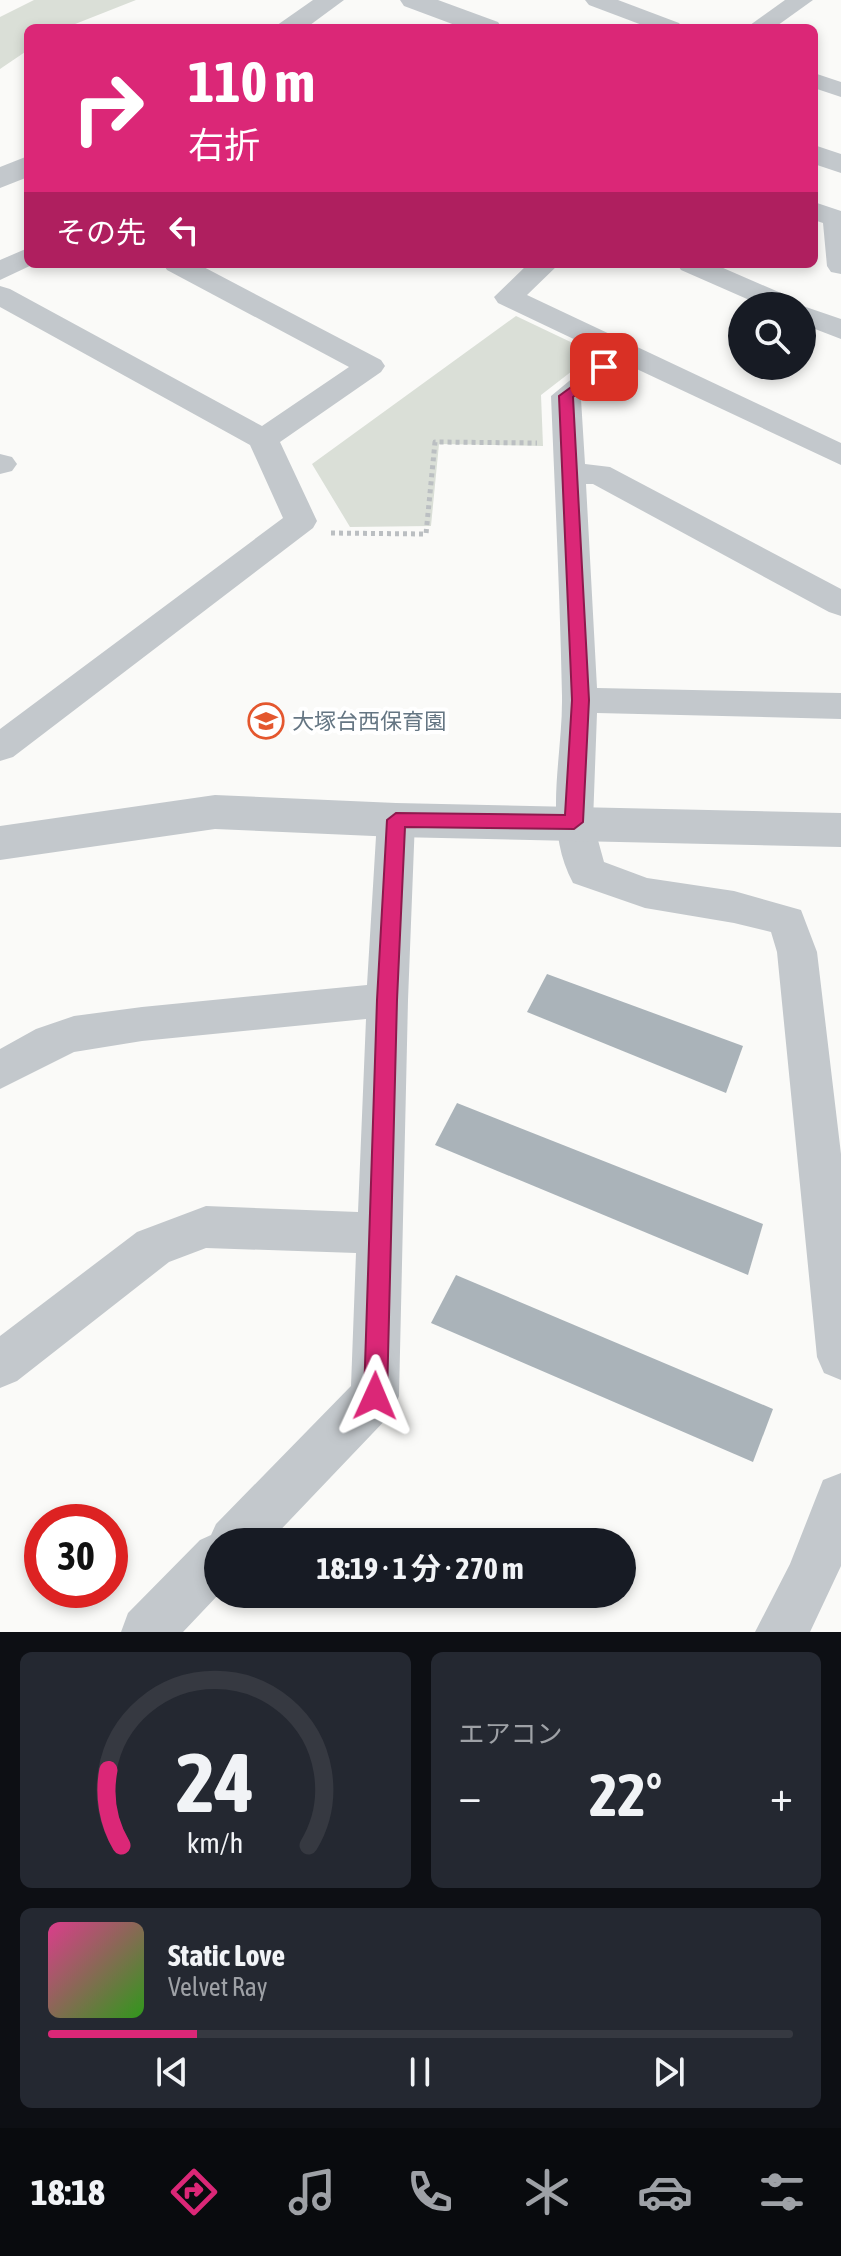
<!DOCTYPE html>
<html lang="ja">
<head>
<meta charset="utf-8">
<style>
	body { margin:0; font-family:"Asap Condensed","Noto Sans JP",sans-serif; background:#242831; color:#f1f3f6; height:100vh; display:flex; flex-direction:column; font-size:30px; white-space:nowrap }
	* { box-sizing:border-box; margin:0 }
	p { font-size:26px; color:#9ea1a6 }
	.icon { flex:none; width:44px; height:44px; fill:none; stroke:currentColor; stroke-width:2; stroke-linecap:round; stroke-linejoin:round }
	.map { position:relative; height:1632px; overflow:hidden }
	.drawer { display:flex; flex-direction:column; gap:20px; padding:20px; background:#0d0f14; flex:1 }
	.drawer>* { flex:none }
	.top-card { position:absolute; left:24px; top:24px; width:794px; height:244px; border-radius:12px; box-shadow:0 4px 12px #0003; background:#db2777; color:#fff; overflow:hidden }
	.controls { position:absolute; left:728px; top:292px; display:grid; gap:16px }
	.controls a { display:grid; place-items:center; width:88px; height:88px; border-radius:50%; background:#171b24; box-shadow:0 4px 12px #0003; font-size:40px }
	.speed { position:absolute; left:24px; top:1504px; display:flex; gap:16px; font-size:40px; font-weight:700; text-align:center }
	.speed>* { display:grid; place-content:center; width:104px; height:104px; border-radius:50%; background:#171b24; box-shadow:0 4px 12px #0003; line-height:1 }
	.speed .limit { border:12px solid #d22; background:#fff; color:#111 }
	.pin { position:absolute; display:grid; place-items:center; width:68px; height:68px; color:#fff; margin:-34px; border-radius:16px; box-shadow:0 4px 12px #0006 }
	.me { position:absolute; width:88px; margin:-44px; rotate:1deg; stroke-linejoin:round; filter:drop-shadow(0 0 6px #0008) }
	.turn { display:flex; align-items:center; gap:28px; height:168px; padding:0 32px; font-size:36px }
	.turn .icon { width:104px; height:104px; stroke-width:2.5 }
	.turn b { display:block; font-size:56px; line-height:68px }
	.then { display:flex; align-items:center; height:76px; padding:0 32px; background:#0003; gap:16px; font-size:30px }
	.big { font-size:60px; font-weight:700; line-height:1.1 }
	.drawer .tile { flex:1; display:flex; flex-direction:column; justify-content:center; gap:12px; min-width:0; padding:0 28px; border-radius:12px; background:#242831 }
	.drawer .dial { align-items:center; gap:0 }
	.dial svg { height:208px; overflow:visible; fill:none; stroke:#363941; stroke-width:7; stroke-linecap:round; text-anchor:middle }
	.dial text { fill:#f1f3f6; stroke:none }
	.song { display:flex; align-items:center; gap:24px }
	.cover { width:96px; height:96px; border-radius:12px; background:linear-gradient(135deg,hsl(330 70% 55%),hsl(110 70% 35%)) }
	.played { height:8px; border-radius:4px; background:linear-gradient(90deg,#db2777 20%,#363941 20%) }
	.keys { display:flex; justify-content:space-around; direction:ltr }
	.heat { display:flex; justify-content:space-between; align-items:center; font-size:44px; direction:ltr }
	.drawer .tiles { flex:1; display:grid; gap:20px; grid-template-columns:1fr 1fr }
	.tile:last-child { grid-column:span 2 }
	.trip { position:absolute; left:204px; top:1528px; width:432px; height:80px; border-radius:40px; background:#171b24; box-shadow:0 4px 12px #0003; font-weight:700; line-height:80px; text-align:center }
	.dock { display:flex; height:128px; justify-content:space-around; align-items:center; background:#090b0e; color:#9ea1a6 }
	.dock .icon { width:56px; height:56px }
	.dock .on { color:#db2777 }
	.dock b { font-size:36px; color:#f1f3f6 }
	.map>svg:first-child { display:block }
</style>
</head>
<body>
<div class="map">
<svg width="841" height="1632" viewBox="0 0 841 1632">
	<rect width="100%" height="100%" fill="#fafaf8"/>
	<g fill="#dadfd7">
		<path d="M34 0H136L65 28H28V50L0 69V17Z"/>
		<path d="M516 316 579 346 585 361 541 395 543 446 439 444 431 526 350 527 312 464Z"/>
	</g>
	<g fill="#aab3b9">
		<path d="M547 974 743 1046 726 1093 527 1012Z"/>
		<path d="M457 1103 763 1224 748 1275 435 1145Z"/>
		<path d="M456 1275 773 1409 753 1462 431 1323Z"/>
	</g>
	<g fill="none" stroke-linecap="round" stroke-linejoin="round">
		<path stroke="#bbbfc2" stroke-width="5" stroke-dasharray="4 4" stroke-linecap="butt" d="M331 533 426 534 435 442 537 443"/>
		<g fill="#c3c8cc" fill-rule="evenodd">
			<path d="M585 0H618L679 23 683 28H650L589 5Z"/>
			<path d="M785 0H813L774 28H746Z"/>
			<path d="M814 73 841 82V97L814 88Z"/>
			<path d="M814 202 841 211V274L831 272 827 266 823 223 814 220Z"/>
			<path d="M28 248V264H34L0 280V260Z"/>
			<path d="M163 264H198L381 360 385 366 381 372 280 442 317 521 313 528 13 757 0 761V729L283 518 250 445 0 307V286L10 289 262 426 349 367 167 270Z"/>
			<path d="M528 264H559L527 295 841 443V465L626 364 581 399 585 464 610 467 841 589V616L829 612 593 484H586L597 688 841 693V719L597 713 593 822 604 862 647 878 734 891 801 910 817 952 841 1154V1380L824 1373 817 1357 777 952 771 932 734 923 645 908 573 883C542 825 563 758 562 696 560 596 555 496 551 396L603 353 498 303 494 297Z"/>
			<path d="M677 264H714L797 300 800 305 841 319V339L802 324V306H763L681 270Z"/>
			<path d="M0 454 12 457 17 464 12 471 0 474Z"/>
			<path d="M396 806 409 810 415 820 408 1000 399 1396 392 1413 269 1542H218L219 1594 183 1632H121L128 1613 200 1540 211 1535 216 1524 351 1386 356 1253 206 1248 169 1262 17 1381 0 1388V1336L137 1232 206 1206 358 1212 366 1019 142 1041 74 1052 0 1089V1049L36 1029 74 1016 142 1007 367 985 377 820 383 810Z"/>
			<path d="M841 1473V1566L810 1632H755L790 1564 823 1480Z"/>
		</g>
		<g fill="#c3c8cc" fill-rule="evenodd">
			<path d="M313 0H344L306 28H273Z"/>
			<path d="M400 0H438L498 22 502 28H463L404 6Z"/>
			<path d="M814 145 841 154V173L814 164Z"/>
			<path d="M28 156V177L0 188V167Z"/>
			<path d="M215 795 396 803 841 813V847L396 837 215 829 0 860V826Z"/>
		</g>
	</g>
	<path fill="#db2777" stroke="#8e194d" stroke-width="2" d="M604 363 609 364V370L573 397 589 700 583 822 574 829 405 827 397 1000 387 1396 383 1404 375 1407 367 1404 364 1396 377 1000 387 820 396 813 565 815 572 700 559 396Z"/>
	<defs>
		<symbol id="school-ring" viewBox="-11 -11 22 22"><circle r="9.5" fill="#fff" stroke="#e4572e" stroke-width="1.5"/><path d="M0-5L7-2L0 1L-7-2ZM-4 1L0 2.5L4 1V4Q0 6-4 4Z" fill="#e4572e"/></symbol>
	</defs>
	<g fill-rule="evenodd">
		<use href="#school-ring" x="246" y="701" width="40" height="40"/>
	</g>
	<g text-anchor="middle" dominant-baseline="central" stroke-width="8" stroke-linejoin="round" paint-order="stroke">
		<g font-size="22" fill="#657683" stroke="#fff" text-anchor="start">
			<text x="292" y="721">大塚台西保育園</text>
		</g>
	</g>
</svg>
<div class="controls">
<a><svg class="icon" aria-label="search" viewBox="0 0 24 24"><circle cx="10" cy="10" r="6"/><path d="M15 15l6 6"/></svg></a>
</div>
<div class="speed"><div class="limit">30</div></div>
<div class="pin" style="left:604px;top:367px;background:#d93025"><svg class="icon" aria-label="arrive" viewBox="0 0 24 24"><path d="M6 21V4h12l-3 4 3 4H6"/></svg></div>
<svg class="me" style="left:375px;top:1396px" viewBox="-20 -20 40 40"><path d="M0-17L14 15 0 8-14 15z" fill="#db2777" stroke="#fff" stroke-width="4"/></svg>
<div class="trip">18:19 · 1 分 · 270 m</div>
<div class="top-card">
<div class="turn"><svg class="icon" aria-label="right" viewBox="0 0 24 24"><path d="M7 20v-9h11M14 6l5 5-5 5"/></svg><div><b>110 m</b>右折</div></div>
<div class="then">その先<svg class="icon" aria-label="left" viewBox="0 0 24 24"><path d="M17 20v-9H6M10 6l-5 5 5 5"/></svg></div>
</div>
</div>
<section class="drawer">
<div class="tiles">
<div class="tile dial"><svg viewBox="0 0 100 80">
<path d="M14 69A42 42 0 1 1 86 69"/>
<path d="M14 69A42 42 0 0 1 9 40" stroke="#db2777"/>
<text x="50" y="56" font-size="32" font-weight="700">24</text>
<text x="50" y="72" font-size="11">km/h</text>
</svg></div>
<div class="tile"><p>エアコン</p>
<div class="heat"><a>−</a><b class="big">22°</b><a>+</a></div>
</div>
<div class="tile">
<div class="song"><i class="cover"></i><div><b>Static Love</b><p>Velvet Ray</p></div></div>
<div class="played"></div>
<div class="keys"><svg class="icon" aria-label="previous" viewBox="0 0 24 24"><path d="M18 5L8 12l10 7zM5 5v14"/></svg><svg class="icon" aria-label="pause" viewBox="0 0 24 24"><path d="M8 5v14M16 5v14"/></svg><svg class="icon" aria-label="next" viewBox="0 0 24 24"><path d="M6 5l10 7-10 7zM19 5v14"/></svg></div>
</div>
</div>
</section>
<nav class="dock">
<b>18:18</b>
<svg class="icon on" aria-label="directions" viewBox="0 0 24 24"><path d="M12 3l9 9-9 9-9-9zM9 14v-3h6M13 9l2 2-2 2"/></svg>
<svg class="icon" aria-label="music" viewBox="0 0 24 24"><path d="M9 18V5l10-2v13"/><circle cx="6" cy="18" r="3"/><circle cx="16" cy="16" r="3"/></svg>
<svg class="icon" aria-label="phone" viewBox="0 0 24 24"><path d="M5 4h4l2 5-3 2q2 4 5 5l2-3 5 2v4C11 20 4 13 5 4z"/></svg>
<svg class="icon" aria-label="climate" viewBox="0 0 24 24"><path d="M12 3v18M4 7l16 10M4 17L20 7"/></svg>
<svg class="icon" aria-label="car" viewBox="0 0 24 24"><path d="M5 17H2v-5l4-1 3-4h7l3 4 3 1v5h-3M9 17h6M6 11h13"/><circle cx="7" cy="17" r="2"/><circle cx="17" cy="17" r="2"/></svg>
<svg class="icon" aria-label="filters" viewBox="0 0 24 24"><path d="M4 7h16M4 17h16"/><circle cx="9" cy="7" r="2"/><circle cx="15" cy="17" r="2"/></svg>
</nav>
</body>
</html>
